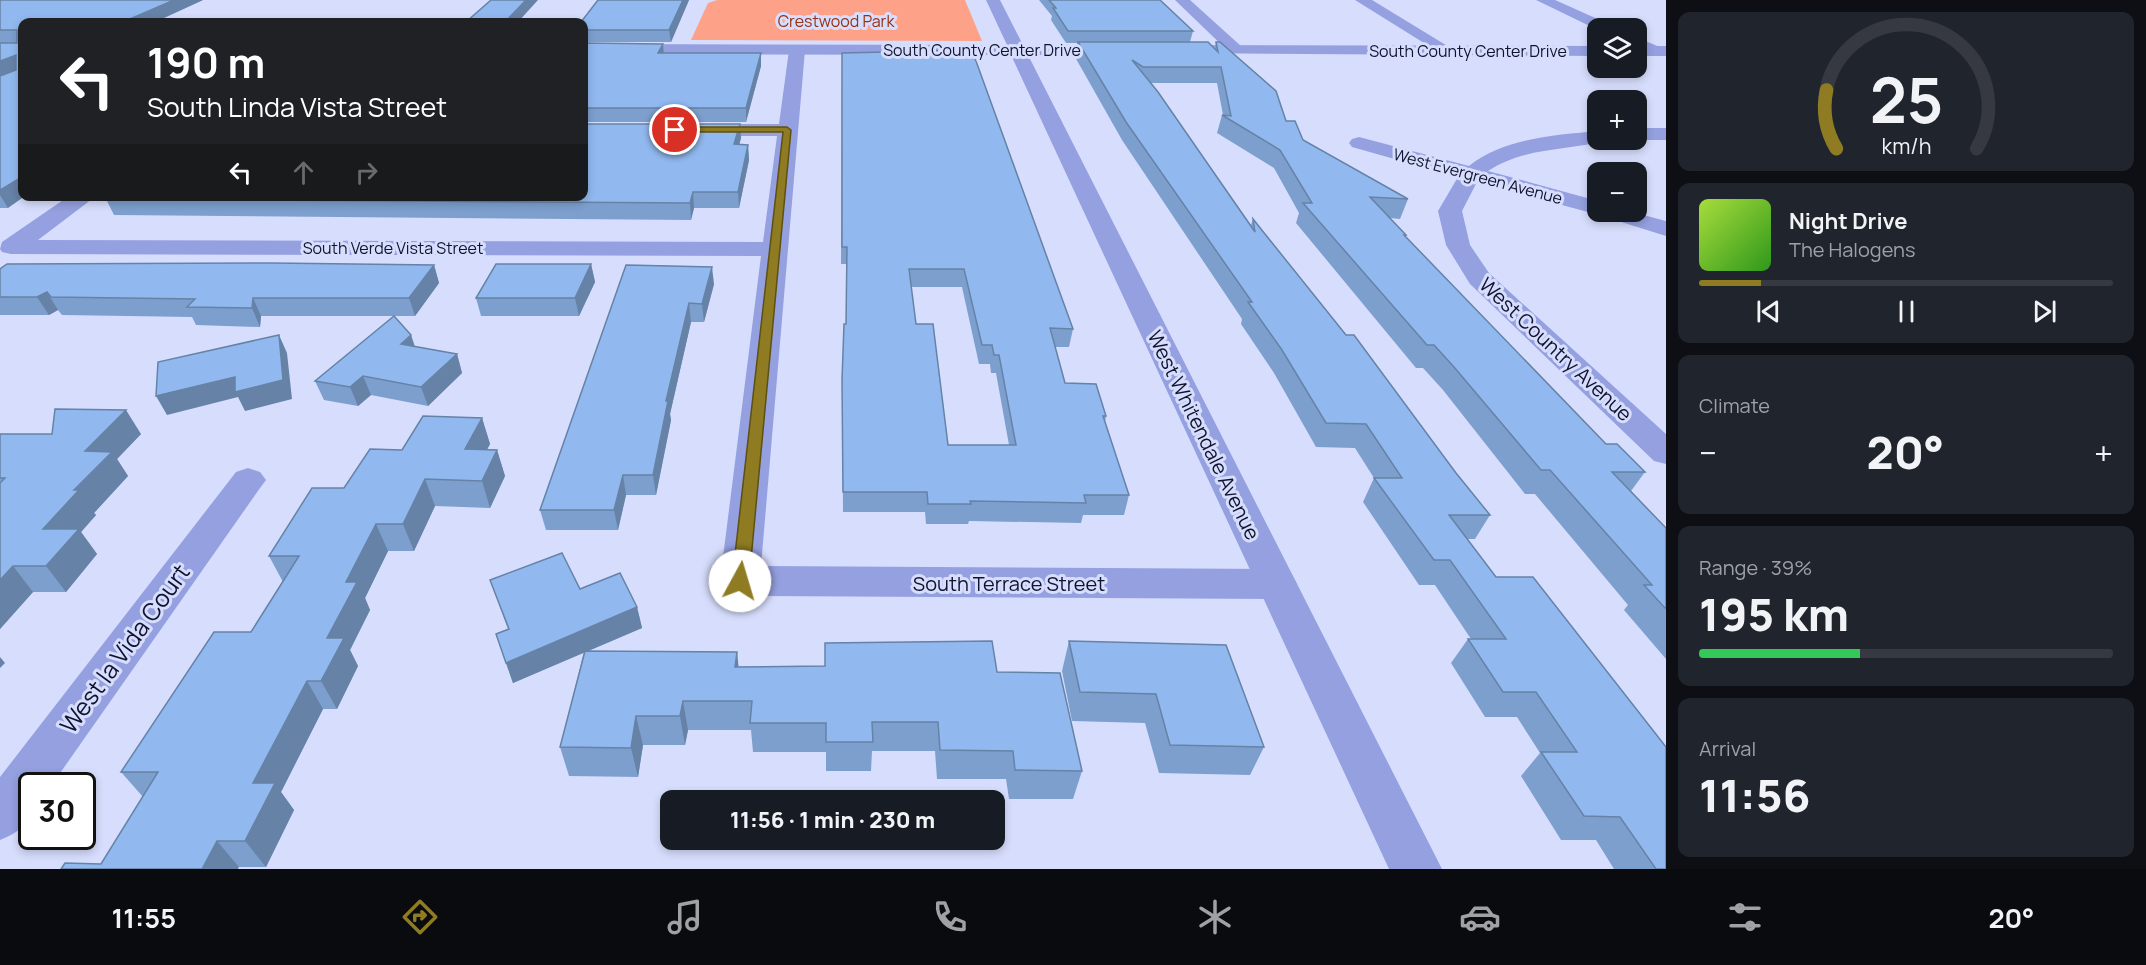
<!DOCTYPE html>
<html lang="en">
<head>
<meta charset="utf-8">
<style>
	body { margin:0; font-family:Manrope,sans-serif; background:#20242c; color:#f1f3f6; height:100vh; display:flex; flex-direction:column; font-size:22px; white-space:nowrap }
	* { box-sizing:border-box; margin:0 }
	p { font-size:20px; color:#9ea1a6 }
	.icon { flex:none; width:33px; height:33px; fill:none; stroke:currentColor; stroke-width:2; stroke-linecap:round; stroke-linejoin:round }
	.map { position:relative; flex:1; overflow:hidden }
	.drawer { display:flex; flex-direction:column; gap:12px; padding:12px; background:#0d0f14; width:480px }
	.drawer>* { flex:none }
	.guide { position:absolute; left:18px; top:18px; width:570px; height:183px; border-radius:12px; box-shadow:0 3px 9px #0003; background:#202124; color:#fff; overflow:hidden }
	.controls { position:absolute; left:1587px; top:18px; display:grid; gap:12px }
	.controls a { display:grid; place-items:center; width:60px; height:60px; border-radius:12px; background:#171b24; box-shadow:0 3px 9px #0003; font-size:30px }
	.speed { position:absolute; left:18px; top:772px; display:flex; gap:12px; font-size:30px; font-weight:700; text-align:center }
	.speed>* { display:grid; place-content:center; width:78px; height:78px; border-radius:50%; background:#171b24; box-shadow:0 3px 9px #0003; line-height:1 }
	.speed .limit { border:3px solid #111; border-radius:9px; background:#fff; color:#111 }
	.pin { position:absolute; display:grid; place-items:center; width:51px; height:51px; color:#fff; margin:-26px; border:3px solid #fff; border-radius:50%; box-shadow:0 2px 6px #0007 }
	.me { position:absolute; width:66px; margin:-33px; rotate:6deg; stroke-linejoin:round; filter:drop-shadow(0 0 4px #0008) }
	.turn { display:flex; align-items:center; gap:21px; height:126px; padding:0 30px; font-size:27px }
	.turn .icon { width:78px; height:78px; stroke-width:2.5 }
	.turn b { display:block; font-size:42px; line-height:51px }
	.lanes { display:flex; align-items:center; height:57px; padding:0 30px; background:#0003; justify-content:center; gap:30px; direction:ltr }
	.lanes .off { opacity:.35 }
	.big { font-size:45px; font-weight:800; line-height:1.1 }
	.drawer .card { flex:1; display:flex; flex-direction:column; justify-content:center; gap:9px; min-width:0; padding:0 21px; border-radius:12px; background:#20242c }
	.drawer .dial { align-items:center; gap:0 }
	.dial svg { height:156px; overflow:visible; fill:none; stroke:#363941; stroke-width:7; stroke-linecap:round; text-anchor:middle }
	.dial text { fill:#f1f3f6; stroke:none }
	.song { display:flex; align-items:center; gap:18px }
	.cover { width:72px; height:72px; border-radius:9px; background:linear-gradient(135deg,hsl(80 70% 55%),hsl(110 70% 35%)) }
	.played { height:6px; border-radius:3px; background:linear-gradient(90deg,#8f7b21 15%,#363941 15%) }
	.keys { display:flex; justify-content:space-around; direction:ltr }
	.heat { display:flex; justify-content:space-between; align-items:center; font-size:33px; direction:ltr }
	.charge { height:9px; border-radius:4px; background:linear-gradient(90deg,#34c759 39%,#363941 0) }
	.trip { position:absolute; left:660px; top:790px; width:345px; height:60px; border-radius:12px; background:#171b24; box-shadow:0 3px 9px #0003; font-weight:800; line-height:60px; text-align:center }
	.tabs { display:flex; height:96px; justify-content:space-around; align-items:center; background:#090b0e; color:#9ea1a6 }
	.tabs .icon { width:42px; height:42px }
	.tabs .selected { color:#8f7b21 }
	.tabs b { font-size:27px; color:#f1f3f6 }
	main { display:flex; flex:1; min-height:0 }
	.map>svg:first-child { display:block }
</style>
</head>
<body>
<main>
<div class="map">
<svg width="1666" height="869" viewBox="0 0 1666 869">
	<rect width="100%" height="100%" fill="#d7defd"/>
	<path fill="#fda188" d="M717 0H965L982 41 691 40 708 3Z"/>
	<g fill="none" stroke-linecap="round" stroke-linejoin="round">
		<g fill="#95a0e0" fill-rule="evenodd">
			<path d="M1175 0H1190L1242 47 1244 50 1242 53H1230Z"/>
			<path d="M1355 0H1372L1454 50 1452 53H1440Z"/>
			<path d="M1536 0H1555L1611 25 1614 28 1598 30Z"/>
			<path d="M1636 37 1662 48 1664 51 1656 56 1636 48Z"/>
			<path d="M797 45 805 50 761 566 1277 569 1291 573 1297 584 1291 595 1277 599 740 596 726 591 720 581 761 256 11 254 2 252 0 249 2 242 69 196H96L38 240 763 242 777 136H696L689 134 686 130 689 126 696 124H779L789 50Z"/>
			<path d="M1636 128H1666V140H1634H1636Z"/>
			<path d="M1598 131V140H1606L1605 141C1565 151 1524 147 1488 171L1598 201V212H1632L1666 221V236L1599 215 1477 182 1462 211 1470 245 1489 273 1666 434V464L1654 461 1470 284 1446 245 1438 211 1458 177 1352 147 1349 143 1352 139 1359 137 1469 166C1503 138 1556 135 1598 131Z"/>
			<path d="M248 468 260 472 266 480 260 488 51 786H32C32 816 30 828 0 840V777L236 472Z"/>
		</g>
		<g fill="#95a0e0" fill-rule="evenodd">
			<path d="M986 0H1000L1023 45H1122L1130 50 1122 55H1028L1442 869H1389L1011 55 584 54V44L1007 45Z"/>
			<path d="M1185 45 1598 46V56L1179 53 1177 50 1179 47Z"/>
			<rect x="1636" y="46" width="30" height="10"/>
		</g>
	</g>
	<g fill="#7d9fce" fill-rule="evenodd">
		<path d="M0 0H203L155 22H22L8 208H0Z"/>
		<path d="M598 0H689L671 42H584V22Z"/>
		<path d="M1039 0H1160L1193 31 1190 42 1215 48 1216 42 1303 140 1408 199 1400 219 1390 218 1406 235V237L1606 444 1645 472 1631 491 1666 528V659L1624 610 1628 605 1535 494H1525L1443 390 1423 368H1416L1296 223 1299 213 1274 168 1217 133 1222 115H1223L1217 83H1151L1251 225 1253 219 1490 515 1475 539H1467L1666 869H1614L1596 840H1561L1521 776 1540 753 1517 717H1485L1451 663 1468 639H1471L1435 585H1419L1363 502 1374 478 1355 448 1316 447 1274 373 1241 324 1242 319 1122 140 1075 57 1077 43H1066L1051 20 1052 16Z"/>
		<path d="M584 43 761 66 746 122H584Z"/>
		<path d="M842 53 1073 329 1069 347H1055L1065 383 1106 416 1105 422 1129 495 1124 515H1083L1081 523 969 521 968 524H926L925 512H843L842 380 846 324 847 264H841ZM911 287H962L979 364H990L991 373H996L1009 445H948L916 324Z"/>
		<path d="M740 124 741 138 739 145H748L749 160 739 208H694L691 220 114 215 106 199Z"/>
		<path d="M591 264 595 282 579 316H481L476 298Z"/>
		<path d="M434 265 439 283 415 316H261L260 327 196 325 192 317 62 315 58 310 49 315H0V269Z"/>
		<path d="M626 265 714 284 704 322H691L670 414 671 420 656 495H626L618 530H546L540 510Z"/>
		<path d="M411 335 415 347 457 354 462 373 428 406 371 395 358 406 324 400 315 381Z"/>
		<path d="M482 418 490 444 487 449 497 450 505 476 490 508 435 506 414 551H388L365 598 370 610 350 650 358 666 337 709H323L281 792 294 810 266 867H239L143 797 121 772 251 632 283 582 269 556 344 488 402 450Z"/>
		<path d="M0 434H141L117 459 128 476 94 513 96 515 81 532 97 554 66 592H33L0 629Z"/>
		<path d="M490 580 580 589 637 607 642 628 588 651 737 652 738 667 997 672 1082 771 1073 799H1009L1006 779H937L935 751H872L871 771H826V752H753L751 730H688L685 745H643L638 777 569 776 560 747 584 652 513 683 496 634 508 629Z"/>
		<path d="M1069 641 1264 747 1250 775 1159 773 1145 723 1072 721 1062 671Z"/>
	</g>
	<g fill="#6682a7">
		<path d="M174 0H203L155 22H123Z"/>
		<path d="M526 0H538L518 22H505Z"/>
		<path d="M683 0H689L671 42 669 30Z"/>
		<path d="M663 44 664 56 658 53Z"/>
		<path d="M761 53V66L746 122V108Z"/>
		<path d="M16 55 22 67 0 77V61Z"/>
		<path d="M740 124 741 138 735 160 734 144Z"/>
		<path d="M748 145 749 160 739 208 738 192Z"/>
		<path d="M22 177V196H25L8 208 0 195V190Z"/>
		<path d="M693 192 694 208 691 220 690 203Z"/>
		<path d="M591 264 595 282 579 316 575 298Z"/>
		<path d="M434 265 439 283 415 316 409 298Z"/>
		<path d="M712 267 714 284 704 322 702 304Z"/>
		<path d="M47 292 58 310 49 315 37 297Z"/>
		<path d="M253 298 261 316 260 327 252 308Z"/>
		<path d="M689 303 691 322 670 414 671 420 656 495 653 475 666 401Z"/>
		<path d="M279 335 287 353 292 399 245 411 238 397 167 415 156 396Z"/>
		<path d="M411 335 417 354 401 344Z"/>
		<path d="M457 354 462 373 428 406 421 387Z"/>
		<path d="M363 376 371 395 358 406 350 387Z"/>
		<path d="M126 410 141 434 117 459 128 476 94 513 96 515 81 532 97 554 66 592 46 566 43 529 74 490 85 451Z"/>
		<path d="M482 418 490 444 474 475 465 449Z"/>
		<path d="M497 450 505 476 490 508 482 481Z"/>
		<path d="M623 475 626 495 618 530 614 510Z"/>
		<path d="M425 479 435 506 414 551 403 524Z"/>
		<path d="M376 524 388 551 365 598 370 610 350 650 358 666 337 709 321 681 327 638 346 582Z"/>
		<path d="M13 566 33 592 0 629V580Z"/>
		<path d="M637 607 642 628 513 683 506 663Z"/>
		<path d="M737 652 740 681 735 667Z"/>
		<path d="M0 657 5 663 0 668Z"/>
		<path d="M307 681 323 709 281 792 294 810 266 867 245 841 253 783Z"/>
		<path d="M683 701 688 730 685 745 680 716Z"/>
		<path d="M636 716 643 745 638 777 631 748Z"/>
		<path d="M217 841 239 867 238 869H202Z"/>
	</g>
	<g fill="#91b9ef" stroke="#6682a7" stroke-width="1.5" fill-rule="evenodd">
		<path d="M0 0H174L123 22H22V177L0 190V76L16 70V55L0 61V43H17V30H0Z"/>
		<path d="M491 0H526L505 22H466Z"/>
		<path d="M598 0H683L669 30H584V22H581Z"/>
		<path d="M1049 0H1160L1193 31H1068L1053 8H1056Z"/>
		<path d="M1078 42H1208L1218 52 1216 42H1220L1276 91 1286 121H1295L1303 140 1408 199 1370 197 1406 235H1404L1606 444H1617L1645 472H1612L1666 528V609L1644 585H1652L1550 470H1541L1454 367 1434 345H1427L1303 203H1312L1280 150 1222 115 1231 116 1221 67H1143L1132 60 1158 92 1255 232 1253 219 1346 335H1354L1456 473 1490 515H1449L1496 577H1533L1666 747V869H1656L1620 817 1584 816 1541 752H1577L1536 692H1503L1468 639H1506L1450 560H1434L1374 478H1402L1366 424 1326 423 1282 350 1248 302H1252L1126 122Z"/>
		<path d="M584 43 663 44 658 53H761L746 108H584Z"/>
		<path d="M972 50 1073 329 1050 328 1065 383 1096 384 1106 416H1103L1129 495H1084L1086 503 970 501 971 504H928L927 492H843L842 380 844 324H846L847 247H842V53ZM909 269H964L982 345H992L994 355H999L1016 445H948L933 324H916Z"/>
		<path d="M584 124H740L734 144 748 145 738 192H693L690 203 106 199 109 196H584Z"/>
		<path d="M272 263 434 265 409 298H253L252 308 187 307 195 299 51 297 47 292 37 297H0V269L7 264Z"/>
		<path d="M496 264H591L575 298H476Z"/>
		<path d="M626 265 712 267 702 304 689 303 666 401H668L653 475H623L614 510H540Z"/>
		<path d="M394 316 411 335 401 344 457 354 421 387 363 376 350 387 315 381Z"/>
		<path d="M279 335 283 380 235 392V377L156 396 158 362Z"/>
		<path d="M55 409 126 410 85 451 112 452 74 490H79L43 529H79L46 566H13L0 580V483L5 478H0V434H52Z"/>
		<path d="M423 416 482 418 465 449 497 450 482 481 425 479 403 524H376L346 582H357L327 638H344L321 681H307L253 783H275L245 841H217L202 869H61L65 863 101 864 158 772H121L214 632H251L299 556H269L312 488H344L370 449 402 450Z"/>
		<path d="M562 553 580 589 620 573 637 607 506 663 496 634 509 629 490 580Z"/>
		<path d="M992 641 997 672 1060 673 1082 771 1015 770 1013 751 940 750 938 722H872L873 742H826V723H750L752 701H683L680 716H636L631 748 560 747 585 651 737 652 735 667 825 666V643Z"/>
		<path d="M1069 641 1226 645 1264 747 1170 745 1156 694 1080 692Z"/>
	</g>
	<path fill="#8f7b21" stroke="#5d5015" stroke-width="1.5" d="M787 127 791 130 749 581 746 586H735L732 581 783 132H675L671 130 675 127Z"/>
	<g text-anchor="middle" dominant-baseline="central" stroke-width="6" stroke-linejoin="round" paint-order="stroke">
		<g font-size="16" fill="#973012" stroke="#d7defd">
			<text x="836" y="21">Crestwood Park</text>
		</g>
		<g font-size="16" fill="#10132e" stroke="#d7defd">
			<text x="982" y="50">South County Center Drive</text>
			<text x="1468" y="51">South County Center Drive</text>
			<text transform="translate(1478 176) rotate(15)">West Evergreen Avenue</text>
			<text x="393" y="248">South Verde Vista Street</text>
		</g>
		<g font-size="20" fill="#10132e" stroke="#d7defd">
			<text transform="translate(1556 349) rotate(43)">West Country Avenue</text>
			<text transform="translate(1204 435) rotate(64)">West Whitendale Avenue</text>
			<text x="1009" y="583">South Terrace Street</text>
		</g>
		<g font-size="24" fill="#10132e" stroke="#d7defd">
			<text transform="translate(124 648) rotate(-54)">West la Vida Court</text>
		</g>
	</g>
</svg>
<div class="controls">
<a><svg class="icon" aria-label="layers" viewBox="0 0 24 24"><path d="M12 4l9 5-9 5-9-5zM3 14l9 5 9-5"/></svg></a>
<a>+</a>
<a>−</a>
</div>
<div class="speed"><div class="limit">30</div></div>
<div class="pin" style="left:675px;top:130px;background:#d93025"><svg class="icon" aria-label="arrive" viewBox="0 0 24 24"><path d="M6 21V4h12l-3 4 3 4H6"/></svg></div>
<svg class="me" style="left:740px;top:581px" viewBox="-20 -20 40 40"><circle r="19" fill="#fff"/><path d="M0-13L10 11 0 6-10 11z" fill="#8f7b21"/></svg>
<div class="trip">11:56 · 1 min · 230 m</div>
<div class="guide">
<div class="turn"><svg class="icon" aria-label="left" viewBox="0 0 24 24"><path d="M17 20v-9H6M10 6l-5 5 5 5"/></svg><div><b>190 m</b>South Linda Vista Street</div></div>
<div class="lanes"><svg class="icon" aria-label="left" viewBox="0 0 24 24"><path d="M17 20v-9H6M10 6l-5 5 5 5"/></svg><svg class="icon off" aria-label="ahead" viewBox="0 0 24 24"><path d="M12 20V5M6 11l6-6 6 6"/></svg><svg class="icon off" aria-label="right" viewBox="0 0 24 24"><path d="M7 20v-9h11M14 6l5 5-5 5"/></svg></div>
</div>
</div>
<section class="drawer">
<div class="card dial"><svg viewBox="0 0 100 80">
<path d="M14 69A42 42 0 1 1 86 69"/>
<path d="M14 69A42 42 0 0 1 9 39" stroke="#8f7b21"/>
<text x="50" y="56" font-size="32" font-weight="700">25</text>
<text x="50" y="72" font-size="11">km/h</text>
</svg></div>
<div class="card">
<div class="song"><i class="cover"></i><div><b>Night Drive</b><p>The Halogens</p></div></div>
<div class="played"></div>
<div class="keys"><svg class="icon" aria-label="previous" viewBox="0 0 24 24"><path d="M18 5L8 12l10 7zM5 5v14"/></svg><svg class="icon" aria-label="pause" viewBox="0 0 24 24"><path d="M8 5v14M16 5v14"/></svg><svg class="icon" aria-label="next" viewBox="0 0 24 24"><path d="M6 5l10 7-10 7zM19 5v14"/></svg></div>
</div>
<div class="card"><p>Climate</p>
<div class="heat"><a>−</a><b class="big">20°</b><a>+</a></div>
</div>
<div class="card"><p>Range · 39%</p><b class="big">195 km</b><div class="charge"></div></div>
<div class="card"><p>Arrival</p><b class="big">11:56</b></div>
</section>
</main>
<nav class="tabs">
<b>11:55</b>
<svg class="icon selected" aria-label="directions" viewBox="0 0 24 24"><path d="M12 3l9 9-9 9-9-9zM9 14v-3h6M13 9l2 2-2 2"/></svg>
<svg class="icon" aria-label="music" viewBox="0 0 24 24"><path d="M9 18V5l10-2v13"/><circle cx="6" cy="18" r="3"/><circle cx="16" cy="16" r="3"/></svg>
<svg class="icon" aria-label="phone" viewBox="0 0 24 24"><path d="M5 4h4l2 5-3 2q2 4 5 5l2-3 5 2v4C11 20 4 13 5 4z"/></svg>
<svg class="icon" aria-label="climate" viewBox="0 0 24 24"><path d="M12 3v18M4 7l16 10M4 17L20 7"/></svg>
<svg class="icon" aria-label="car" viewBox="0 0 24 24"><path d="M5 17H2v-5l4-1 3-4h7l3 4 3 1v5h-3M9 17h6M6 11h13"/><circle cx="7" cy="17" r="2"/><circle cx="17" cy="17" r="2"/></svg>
<svg class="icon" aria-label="filters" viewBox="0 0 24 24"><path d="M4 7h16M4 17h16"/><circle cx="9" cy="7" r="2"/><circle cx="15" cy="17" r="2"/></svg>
<b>20°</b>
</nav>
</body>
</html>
